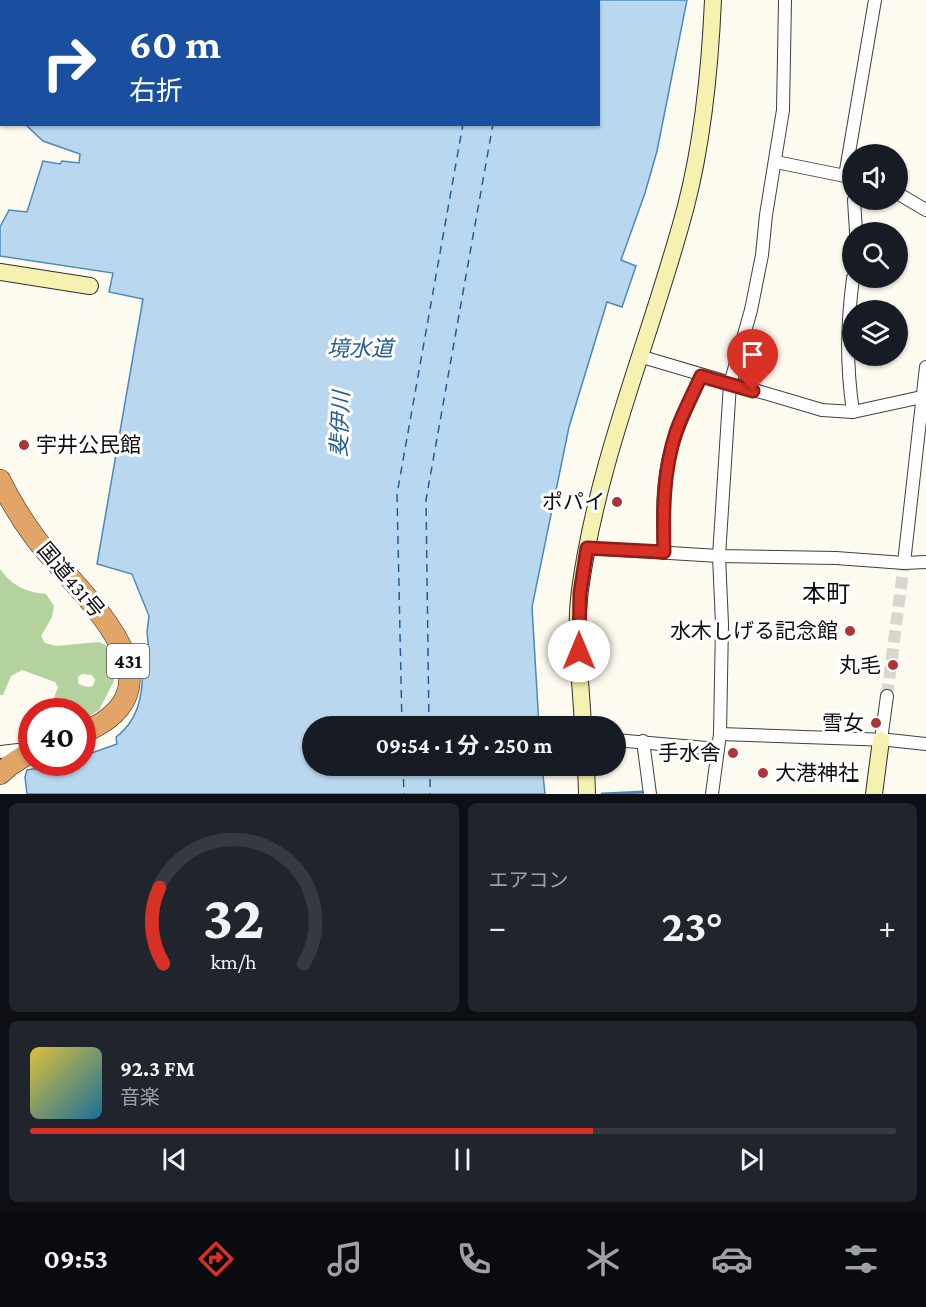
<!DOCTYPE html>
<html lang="ja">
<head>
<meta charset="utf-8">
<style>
	body { margin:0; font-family:"Crimson Pro","Noto Sans JP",serif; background:#20242c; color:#f1f3f6; height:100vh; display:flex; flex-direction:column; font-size:22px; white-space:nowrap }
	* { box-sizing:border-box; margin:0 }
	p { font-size:20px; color:#9ea1a6 }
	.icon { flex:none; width:33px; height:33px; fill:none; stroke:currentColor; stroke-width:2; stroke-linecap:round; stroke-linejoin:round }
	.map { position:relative; height:794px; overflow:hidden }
	.details { display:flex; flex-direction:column; gap:9px; padding:9px; background:#0d0f14; flex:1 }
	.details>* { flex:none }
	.top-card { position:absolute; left:0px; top:0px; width:600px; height:126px; box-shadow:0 2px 4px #0004; background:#1a4fa0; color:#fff; overflow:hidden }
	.buttons { position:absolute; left:842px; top:144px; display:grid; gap:12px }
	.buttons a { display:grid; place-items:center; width:66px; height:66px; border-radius:50%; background:#171b24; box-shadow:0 2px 4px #0004; font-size:30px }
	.speed { position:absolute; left:18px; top:698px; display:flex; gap:12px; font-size:30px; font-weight:700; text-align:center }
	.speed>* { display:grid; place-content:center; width:78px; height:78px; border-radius:50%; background:#171b24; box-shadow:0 2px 4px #0004; line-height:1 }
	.speed .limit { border:9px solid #d22; background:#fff; color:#111 }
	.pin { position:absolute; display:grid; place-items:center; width:51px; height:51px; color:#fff; margin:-62px -26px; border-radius:50% 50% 50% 0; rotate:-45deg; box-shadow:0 0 6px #0007 }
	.pin .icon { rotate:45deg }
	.me { position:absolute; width:66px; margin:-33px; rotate:0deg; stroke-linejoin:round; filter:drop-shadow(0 0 4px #0008) }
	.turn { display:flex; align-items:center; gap:21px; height:126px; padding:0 30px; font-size:27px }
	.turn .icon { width:78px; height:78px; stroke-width:2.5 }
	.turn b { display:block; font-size:42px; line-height:51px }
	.big { font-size:45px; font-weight:700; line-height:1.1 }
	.details .widget { flex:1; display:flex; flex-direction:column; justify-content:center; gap:9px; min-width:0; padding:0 21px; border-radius:9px; background:#20242c }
	.details .dial { align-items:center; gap:0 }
	.dial svg { height:156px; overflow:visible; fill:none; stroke:#363941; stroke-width:7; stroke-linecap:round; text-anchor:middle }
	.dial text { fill:#f1f3f6; stroke:none }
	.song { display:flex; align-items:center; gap:18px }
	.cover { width:72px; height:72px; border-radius:9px; background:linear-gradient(135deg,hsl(50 70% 55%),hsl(200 70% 35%)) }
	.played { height:6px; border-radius:3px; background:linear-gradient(90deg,#d93025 65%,#363941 65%) }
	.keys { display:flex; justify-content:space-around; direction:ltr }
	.heat { display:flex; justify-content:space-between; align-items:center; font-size:33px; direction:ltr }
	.details .tiles { flex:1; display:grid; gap:9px; grid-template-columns:1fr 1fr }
	.widget:last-child { grid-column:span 2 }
	.trip { position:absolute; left:302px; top:716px; width:324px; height:60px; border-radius:30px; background:#171b24; box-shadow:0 2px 4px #0004; font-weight:700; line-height:60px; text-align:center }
	.menu { display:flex; height:96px; justify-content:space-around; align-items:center; background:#090b0e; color:#9ea1a6 }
	.menu .icon { width:42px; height:42px }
	.menu .current { color:#d93025 }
	.menu b { font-size:27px; color:#f1f3f6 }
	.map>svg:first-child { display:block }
</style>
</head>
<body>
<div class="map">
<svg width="926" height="794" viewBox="0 0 926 794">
	<rect width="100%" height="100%" fill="#fdfbef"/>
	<path fill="#b3d29d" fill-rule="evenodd" d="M0 569C12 586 26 592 46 594L54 606 52 617 41 636 45 643 56 646 99 642 113 648 117 660 114 681 99 710 83 720 82 711H62L53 701 58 687 55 682 22 670 11 676 3 695H0ZM82 674 92 675 95 680 93 686 88 687 78 684V677Z"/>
	<path fill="#b9d8ef" stroke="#498abd" stroke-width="1.5" d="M32 0H687L657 151 645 193 621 260 636 266 622 307 607 302 569 427 532 607 539 726H312V765H542L545 794H27L25 777 27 770C45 767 64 762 82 762L83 756 117 744 116 737C142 718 144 686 142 655H147L149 652 147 632 149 616 132 574 97 564 143 299 109 292 113 273 0 256V227L9 210 27 212 43 161 60 164 62 161 79 163 80 154 43 141 26 125 598 124V2L31 1Z"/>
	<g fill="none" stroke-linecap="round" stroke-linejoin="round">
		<path stroke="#498abd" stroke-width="3" d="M602 794 644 792"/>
		<g stroke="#255d90" stroke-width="1.5" stroke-dasharray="8 6" stroke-linecap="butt">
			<path d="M485 2 486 0"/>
			<path d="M514 2 515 0"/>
			<path d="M402 726 397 494 463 124"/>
			<path d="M429 726 426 500 493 124"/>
			<path d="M403 765 404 794"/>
			<path d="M430 765V794"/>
		</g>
		<path stroke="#d9d7cd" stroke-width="12" stroke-dasharray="12 6" stroke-linecap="butt" d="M887 696 904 563"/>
		<defs>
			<g id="street">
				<path d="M776 162 845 176 875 0"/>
				<path d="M845 176 850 177 852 189"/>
				<path d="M897 193 926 210"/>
				<path d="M854 200 856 232"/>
				<path d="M639 356 822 410 853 412 926 396"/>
				<path d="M853 412C846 364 847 325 853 278"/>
				<path d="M587 548 719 556 836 558 904 563 926 562"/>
				<path d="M664 553C663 526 662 499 666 473 671 438 687 407 701 376"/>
				<path d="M904 563 926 367"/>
				<path d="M720 734 889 740 926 744"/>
				<path d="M615 740 718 749"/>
				<path d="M881 740 887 696"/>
				<path d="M643 741 650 794"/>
				<path d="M0 752 18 750 27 754"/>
				<path d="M712 794 720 734 722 624 719 556 730 384 751 310 762 255 766 215 783 110 785 0"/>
			</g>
			<g id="secondary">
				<path d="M0 272 90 286"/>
				<path d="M583 726C581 682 574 634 580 590 598 457 652 335 686 206 703 140 710 68 713 0"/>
				<path d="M586 765 587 794"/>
				<path d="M874 794 881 740"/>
			</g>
			<g id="highway">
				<path d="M9 2V0"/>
				<path d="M0 33 2 28"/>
				<path d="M0 480C10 501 22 520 36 539 76 591 195 686 82 733"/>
				<path d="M0 774 9 766 32 751"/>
			</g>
		</defs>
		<use href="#street" stroke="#404040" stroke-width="14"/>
		<use href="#secondary" stroke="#2f2f2f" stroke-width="18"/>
		<use href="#highway" stroke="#1e1e1e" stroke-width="22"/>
		<use href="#street" stroke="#fff" stroke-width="12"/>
		<use href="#secondary" stroke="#f5f1b1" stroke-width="16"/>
		<use href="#highway" stroke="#e3a567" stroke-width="21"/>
	</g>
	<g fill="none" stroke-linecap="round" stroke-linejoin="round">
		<defs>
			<path id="route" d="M579 651 580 593 587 548 664 552C663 511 663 472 676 432 683 412 693 394 701 376L753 391"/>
		</defs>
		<use href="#route" stroke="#8d1f18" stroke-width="15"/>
		<use href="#route" stroke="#d93025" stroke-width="10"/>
	</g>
	<g fill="#ac3536" stroke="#fff" stroke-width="2">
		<circle cx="24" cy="445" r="6"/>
		<circle cx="617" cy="502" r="6"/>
		<circle cx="850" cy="631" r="6"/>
		<circle cx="893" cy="665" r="6"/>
		<circle cx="876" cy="723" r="6"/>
		<circle cx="733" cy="753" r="6"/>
		<circle cx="763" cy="773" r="6"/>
	</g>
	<g text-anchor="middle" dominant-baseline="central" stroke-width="6" stroke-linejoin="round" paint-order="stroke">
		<rect fill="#fff" stroke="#565656" stroke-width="1.5" x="107" y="644" width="42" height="34" rx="4.5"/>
		<g font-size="20" font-weight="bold" fill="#0d0d0d">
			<text x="128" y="661">431</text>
		</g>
		<g font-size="21" fill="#0d0d0d" stroke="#fff" text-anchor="end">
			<text x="36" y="445" text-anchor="start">宇井公民館</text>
			<text x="605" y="502">ポパイ</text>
			<text x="838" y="631">水木しげる記念館</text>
			<text x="881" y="665">丸毛</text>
			<text x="864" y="723">雪女</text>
			<text x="721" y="753">手水舎</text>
			<text x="775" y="773" text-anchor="start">大港神社</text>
		</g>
		<g font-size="21" fill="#0d0d0d" stroke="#fff">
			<text transform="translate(71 580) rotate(50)">国道431号</text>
		</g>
		<g font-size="22" font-style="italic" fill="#255d90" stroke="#fff">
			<text x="360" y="348">境水道</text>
			<text transform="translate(340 424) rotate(-88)">斐伊川</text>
		</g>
		<g font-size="24" fill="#0d0d0d" stroke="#fff">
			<text x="826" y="593">本町</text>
		</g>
	</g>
</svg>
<div class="buttons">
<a><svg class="icon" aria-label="sound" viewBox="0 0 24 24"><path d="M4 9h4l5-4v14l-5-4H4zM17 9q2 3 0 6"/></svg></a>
<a><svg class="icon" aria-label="search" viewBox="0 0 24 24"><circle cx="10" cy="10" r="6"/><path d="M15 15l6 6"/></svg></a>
<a><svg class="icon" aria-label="layers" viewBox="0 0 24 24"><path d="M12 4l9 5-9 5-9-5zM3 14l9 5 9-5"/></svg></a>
</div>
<div class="speed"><div class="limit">40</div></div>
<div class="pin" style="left:753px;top:391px;background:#d93025"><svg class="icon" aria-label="arrive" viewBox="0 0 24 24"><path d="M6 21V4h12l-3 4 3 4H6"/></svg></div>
<svg class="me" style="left:579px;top:651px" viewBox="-20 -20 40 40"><circle r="19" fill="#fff"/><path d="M0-13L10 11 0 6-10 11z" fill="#d93025"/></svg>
<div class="trip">09:54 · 1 分 · 250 m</div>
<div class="top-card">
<div class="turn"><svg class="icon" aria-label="right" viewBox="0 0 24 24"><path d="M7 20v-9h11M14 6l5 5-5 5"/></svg><div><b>60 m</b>右折</div></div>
</div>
</div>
<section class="details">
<div class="tiles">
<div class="widget dial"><svg viewBox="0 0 100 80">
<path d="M14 69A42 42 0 1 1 86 69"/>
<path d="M14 69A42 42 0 0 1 12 30" stroke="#d93025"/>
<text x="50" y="56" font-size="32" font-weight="700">32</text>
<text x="50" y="72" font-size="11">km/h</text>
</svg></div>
<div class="widget"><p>エアコン</p>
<div class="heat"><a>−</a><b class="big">23°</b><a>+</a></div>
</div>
<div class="widget">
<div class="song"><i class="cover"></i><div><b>92.3 FM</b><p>音楽</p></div></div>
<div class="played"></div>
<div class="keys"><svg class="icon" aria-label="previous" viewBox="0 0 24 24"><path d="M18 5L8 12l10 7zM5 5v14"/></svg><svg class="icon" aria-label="pause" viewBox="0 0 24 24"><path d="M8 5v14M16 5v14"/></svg><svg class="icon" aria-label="next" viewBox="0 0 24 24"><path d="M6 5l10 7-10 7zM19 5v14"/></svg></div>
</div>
</div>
</section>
<nav class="menu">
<b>09:53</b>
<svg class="icon current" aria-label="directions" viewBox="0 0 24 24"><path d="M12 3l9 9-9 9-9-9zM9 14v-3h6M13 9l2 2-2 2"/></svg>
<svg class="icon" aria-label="music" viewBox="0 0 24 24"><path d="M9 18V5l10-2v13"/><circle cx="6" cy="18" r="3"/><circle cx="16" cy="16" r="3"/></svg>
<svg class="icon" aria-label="phone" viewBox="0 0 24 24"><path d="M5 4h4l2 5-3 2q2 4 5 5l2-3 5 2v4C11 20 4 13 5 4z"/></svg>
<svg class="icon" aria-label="climate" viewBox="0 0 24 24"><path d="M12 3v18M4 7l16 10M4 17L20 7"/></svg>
<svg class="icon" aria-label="car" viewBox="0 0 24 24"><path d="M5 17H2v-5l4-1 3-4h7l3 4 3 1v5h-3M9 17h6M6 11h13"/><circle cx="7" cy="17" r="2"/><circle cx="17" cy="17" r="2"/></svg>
<svg class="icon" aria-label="filters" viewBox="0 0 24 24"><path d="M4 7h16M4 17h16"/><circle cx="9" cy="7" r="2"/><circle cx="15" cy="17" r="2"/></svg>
</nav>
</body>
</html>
